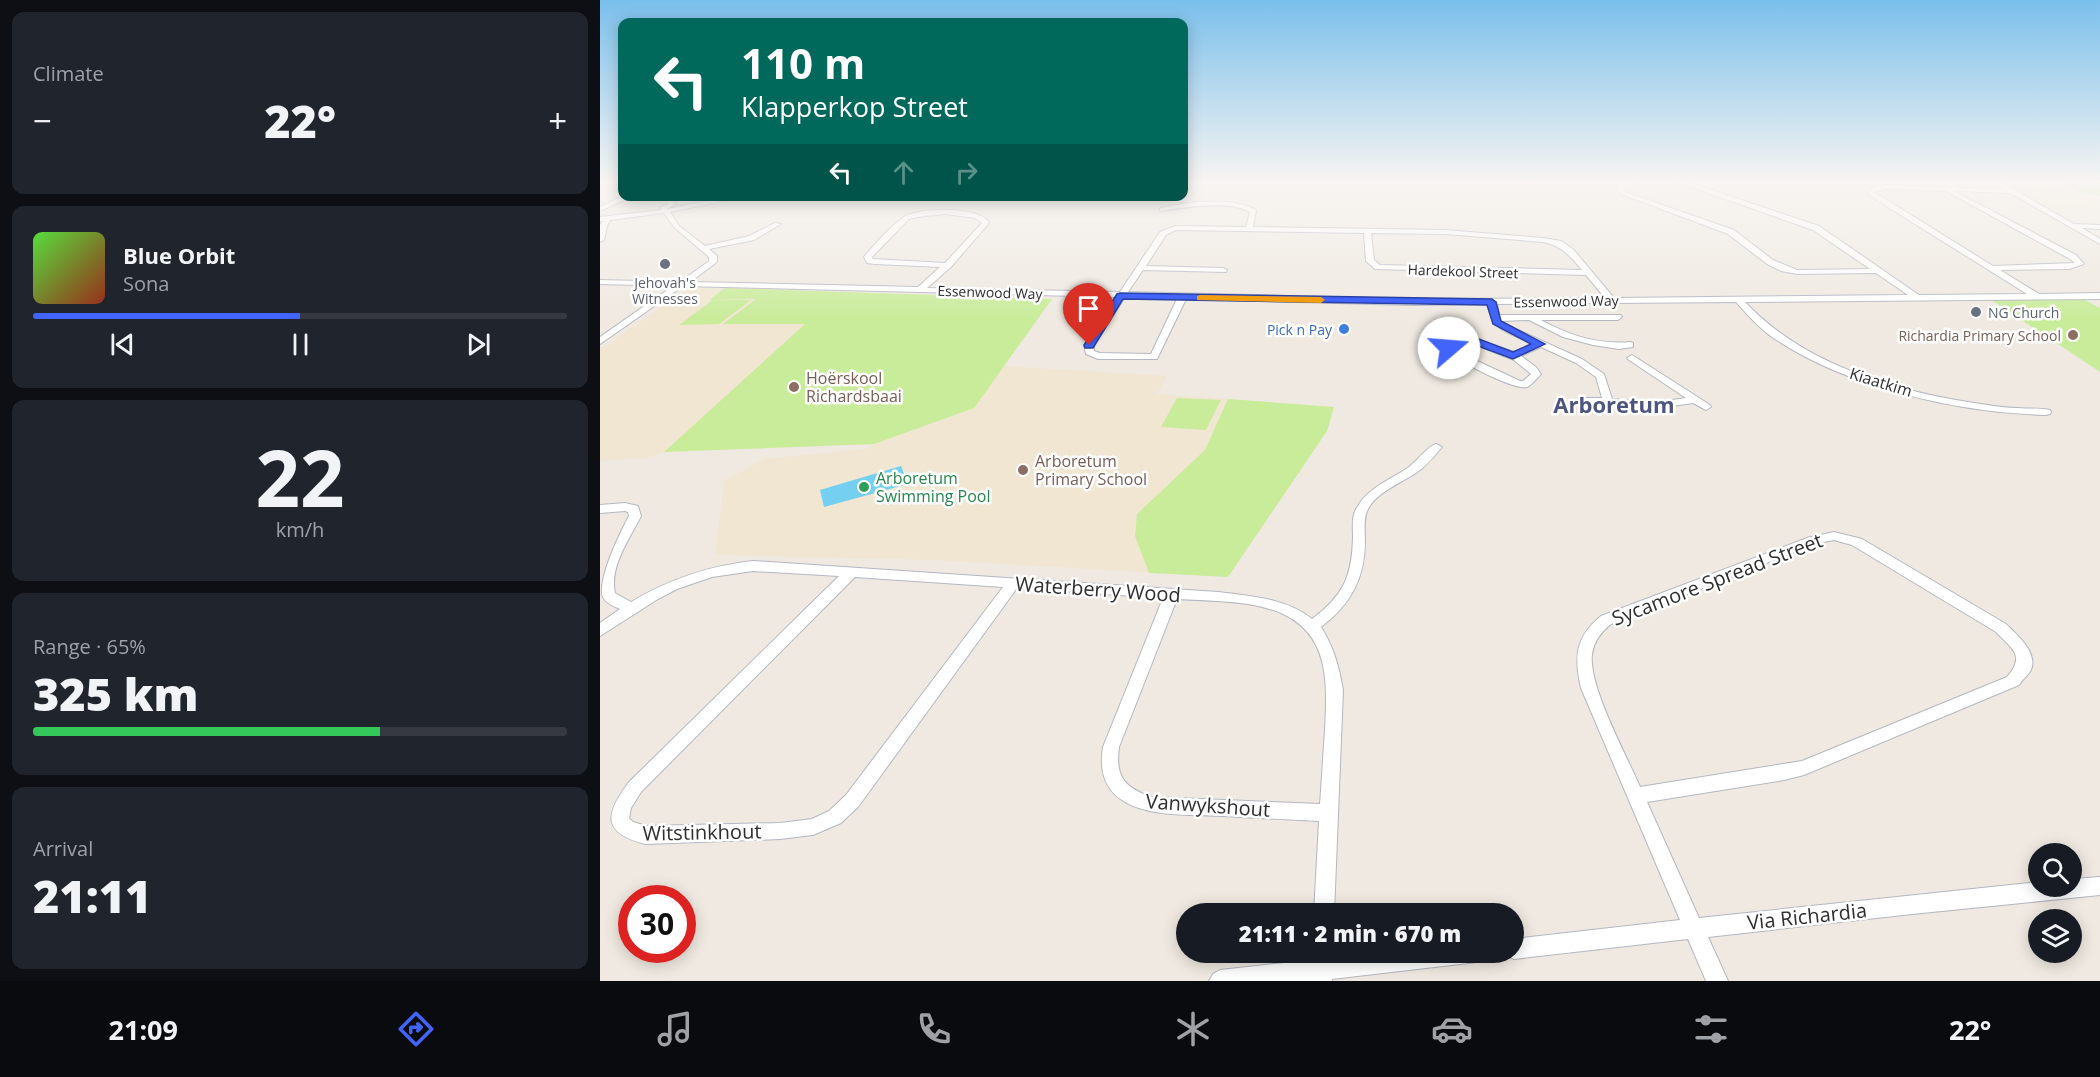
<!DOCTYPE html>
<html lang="en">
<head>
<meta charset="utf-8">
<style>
	body { margin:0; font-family:"Open Sans",sans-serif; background:#20242c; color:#f1f3f6; height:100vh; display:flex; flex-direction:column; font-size:22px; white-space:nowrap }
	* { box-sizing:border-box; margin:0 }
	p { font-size:20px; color:#9ea1a6 }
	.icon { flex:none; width:33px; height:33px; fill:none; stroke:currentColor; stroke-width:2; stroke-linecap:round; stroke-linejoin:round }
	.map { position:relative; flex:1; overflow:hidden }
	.details { display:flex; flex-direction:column; gap:12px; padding:12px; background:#0d0f14; width:600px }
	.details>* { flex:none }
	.hud { position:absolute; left:18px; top:18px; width:570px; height:183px; border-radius:12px; box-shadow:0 3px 15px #0003; background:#00695c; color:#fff; overflow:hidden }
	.tools { position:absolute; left:1428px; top:843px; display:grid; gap:12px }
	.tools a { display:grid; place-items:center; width:54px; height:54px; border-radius:50%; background:#171b24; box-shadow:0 3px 15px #0003; font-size:30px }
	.speed { position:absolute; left:18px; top:885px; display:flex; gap:12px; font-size:30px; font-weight:700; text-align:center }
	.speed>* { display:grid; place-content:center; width:78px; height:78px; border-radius:50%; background:#171b24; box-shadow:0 3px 15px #0003; line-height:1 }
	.speed .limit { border:9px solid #d22; background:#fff; color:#111 }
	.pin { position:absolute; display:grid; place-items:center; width:51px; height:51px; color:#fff; margin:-62px -26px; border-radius:50% 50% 50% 0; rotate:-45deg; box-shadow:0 0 6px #0007 }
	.pin .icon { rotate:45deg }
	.me { position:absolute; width:66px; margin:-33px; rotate:72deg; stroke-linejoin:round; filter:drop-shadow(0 0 4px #0008) }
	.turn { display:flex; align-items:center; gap:21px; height:126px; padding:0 24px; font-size:27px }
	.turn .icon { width:78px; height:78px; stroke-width:2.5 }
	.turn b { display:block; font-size:42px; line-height:51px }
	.lanes { display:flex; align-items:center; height:57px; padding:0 24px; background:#0003; justify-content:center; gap:30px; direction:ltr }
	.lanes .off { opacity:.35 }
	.big { font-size:45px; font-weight:800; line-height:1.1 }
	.details .tile { flex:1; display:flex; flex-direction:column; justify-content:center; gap:9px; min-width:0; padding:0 21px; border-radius:12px; background:#20242c }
	.details .dial { align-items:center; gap:0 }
	.dial b { font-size:78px; line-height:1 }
	.song { display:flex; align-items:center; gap:18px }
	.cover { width:72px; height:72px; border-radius:9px; background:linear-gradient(135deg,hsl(110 70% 55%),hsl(10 70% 35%)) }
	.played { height:6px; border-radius:3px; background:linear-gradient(90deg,#4264fb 50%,#363941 50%) }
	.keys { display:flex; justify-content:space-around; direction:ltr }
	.heat { display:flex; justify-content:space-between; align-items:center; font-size:33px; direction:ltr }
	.charge { height:9px; border-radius:4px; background:linear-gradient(90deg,#34c759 65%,#363941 0) }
	.trip { position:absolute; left:576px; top:903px; width:348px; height:60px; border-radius:30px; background:#171b24; box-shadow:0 3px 15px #0003; font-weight:800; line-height:60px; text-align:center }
	.tabs { display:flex; height:96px; justify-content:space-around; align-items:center; background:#090b0e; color:#9ea1a6 }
	.tabs .icon { width:42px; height:42px }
	.tabs .on { color:#4264fb }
	.tabs b { font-size:27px; color:#f1f3f6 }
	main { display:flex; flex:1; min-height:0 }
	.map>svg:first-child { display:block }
</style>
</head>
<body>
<main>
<section class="details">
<div class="tile"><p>Climate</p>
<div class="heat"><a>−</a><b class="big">22°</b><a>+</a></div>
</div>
<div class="tile">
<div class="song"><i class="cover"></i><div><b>Blue Orbit</b><p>Sona</p></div></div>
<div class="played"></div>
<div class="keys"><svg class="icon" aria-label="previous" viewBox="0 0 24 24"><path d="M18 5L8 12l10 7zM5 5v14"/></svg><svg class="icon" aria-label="pause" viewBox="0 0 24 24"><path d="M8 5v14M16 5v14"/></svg><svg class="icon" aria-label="next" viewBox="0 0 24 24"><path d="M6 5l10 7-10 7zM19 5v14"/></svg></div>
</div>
<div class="tile dial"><b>22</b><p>km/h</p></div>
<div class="tile"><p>Range · 65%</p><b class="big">325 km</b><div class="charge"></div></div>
<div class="tile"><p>Arrival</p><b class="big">21:11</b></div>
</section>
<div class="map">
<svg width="1500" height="981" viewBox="0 0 1500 981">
	<rect width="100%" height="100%" fill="#efe9e1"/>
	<g fill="#f0e6d1">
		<path d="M1413 185 1457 190 1473 194 1500 207V209H1447L1408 188Z"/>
		<path d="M89 287 452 299 404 366 567 376 557 394 734 407 727 431 628 577 334 560 115 555 124 481 164 459 266 449 273 444 64 452 47 458 0 461V350Z"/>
	</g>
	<path fill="#b6e59e" d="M1459 181H1500V196L1481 193Z"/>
	<g fill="#c9ec9a">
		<path d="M125 288 452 299 374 408 274 444 64 452 205 324H123L156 299 109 300Z"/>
		<path d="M1482 298 1500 308V372L1390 299Z"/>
		<path d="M113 300H151L119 324 79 325Z"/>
		<path d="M577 398 621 400 606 430 561 427Z"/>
		<path d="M628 399 734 407 727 431 628 577 549 573 535 536 537 514 605 450Z"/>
	</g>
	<path fill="#75cff0" d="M301 466 308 484 224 507 220 490Z"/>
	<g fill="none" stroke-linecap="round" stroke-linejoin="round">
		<defs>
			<g id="street">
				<path d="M1027 181H1038L1025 186 1023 189 1025 192 1134 230 1173 260 1197 270 1270 269 1213 230 1074 181H1085L1219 226 1319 295 1427 294 1275 199 1267 192 1273 187 1285 185 1403 189 1391 181H1399L1474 224 1500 225V229L1482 228 1500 239V244L1410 193 1354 191 1476 255 1484 264 1469 269 1400 270 1439 294 1500 293V299L1145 302C1204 365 1297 392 1381 404 1393 406 1406 408 1418 408 1428 409 1439 408 1450 410L1451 412 1450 414 1446 415C1358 413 1245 387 1172 337 1158 327 1147 314 1136 302L897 304 899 315H1021L1022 317 1018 320H941C968 335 999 345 1030 342L1033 343V347L1019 349 993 345 963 337 929 320 901 321 903 323 982 359 1004 374 1012 399 1051 403 1086 398 1029 360 1027 358 1032 355 1110 405 1111 407 1106 410 1093 403 1051 409 983 402 982 400 983 398H1002L996 377 976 363 941 347 921 356 936 367 941 374C937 378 932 385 927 387 912 390 854 359 844 348L847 341 871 337 914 352 933 344C909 332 893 333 888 304L813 305 586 299 557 359H498L486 354 484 345 517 297 83 286 0 344V337L73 286 0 284V280L80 282 109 261V257L75 228 64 213 10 220 7 226 4 240 0 242V225L3 221H0V217L61 210V207L68 204 65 200 69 196H78L72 200 76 204 67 209 131 196H147L70 212 79 226 105 246 149 236 175 223 181 224 154 240 109 249 117 256V262L90 282 318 287 340 267 275 264 267 263 264 257C273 246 293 224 304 217 319 207 381 206 389 223L351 267 327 288 520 292 560 232 575 226 646 227 650 212C630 200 585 207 562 211L560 210V208C586 202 633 196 656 210L653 227 845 230 943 238 961 241 973 249 1014 298 1308 295 1276 273 1197 274 1181 271 1167 264 1128 234 1021 194 1017 189 1020 184ZM1285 189 1346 191 1470 259 1475 263 1393 266 1274 192ZM346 214 375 218 382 223 345 263 273 259 272 257 309 219 324 216ZM576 230 764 233 766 261 775 269 986 275 1005 298 813 299 528 292 543 270 626 272 627 270 623 268 546 266 566 235ZM771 233 845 234 943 242C962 246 970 256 982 270L780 265 774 260ZM525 297 577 299 551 354 500 353 494 351V345ZM871 343 914 360 931 374 923 381H920L860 353 854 347V345Z"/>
				<path d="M23 196H33L0 211V207Z"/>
				<path d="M201 196H218V197L215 199Z"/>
				<path d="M836 444 842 447C834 457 826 466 816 473 801 483 777 492 768 509 763 518 765 531 765 541 765 579 750 605 721 627 734 647 739 667 743 690L734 914H714L719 821C687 819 655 818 623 816 575 814 491 821 503 747L563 598 417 588 258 807 241 823 213 835 180 839 46 844C1 833 5 814 29 782L239 576 153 571 112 577 77 589 58 599 0 636V623L20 609C13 606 5 603 2 595 0 574 19 535 29 516L28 512 25 511 0 513V505L25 503 38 506 41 516C30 538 9 567 15 593L31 602C70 579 108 566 153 561L618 592C649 596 686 598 712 619 744 595 752 576 753 537 753 526 751 515 758 506 769 487 792 479 809 467 817 461 828 446 836 444ZM255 577 403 587 246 795 229 811 212 819 180 823 46 826 33 822 29 818 31 808 41 792ZM577 599C610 601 650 600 681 613 731 635 727 685 725 731 723 756 722 780 720 804L552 797C524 788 515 776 519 747Z"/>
				<path d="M1234 532 1262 539 1406 624C1417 635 1438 652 1431 670 1428 675 1422 680 1419 685L1204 775 1184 780 1047 802 1099 918 1438 882V886H1472V879L1500 877V895L1312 914 1108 937 1128 981H1106L1088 939 914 959 907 956 905 952H914V939L1080 920 981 688C974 658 975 637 1001 616L1207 538ZM1234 540 1252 545 1396 632C1412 649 1426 655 1407 677L1202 761 1040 787C1027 756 988 686 992 654 994 641 1001 632 1011 624L1215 544Z"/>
				<path d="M712 952H732V958L780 952H887L884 959 877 962 732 979V981H609L613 974 620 970 711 960Z"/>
			</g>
		</defs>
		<use href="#street" stroke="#b4b7c1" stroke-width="2"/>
		<use href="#street" fill="#fff" fill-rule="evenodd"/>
	</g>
	<linearGradient id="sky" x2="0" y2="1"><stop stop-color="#7abfeb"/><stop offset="0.57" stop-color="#f8f5f2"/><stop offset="1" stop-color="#f8f5f2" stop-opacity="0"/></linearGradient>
	<rect width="1500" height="319" fill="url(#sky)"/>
	<path fill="#4264fb" stroke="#2b41a3" stroke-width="1.5" d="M520 293 892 299 896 302 901 321 945 344 913 359 870 343 854 345 852 350H845L843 348 846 341 871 336 913 352 931 344 893 324 887 305 523 299 493 348H485L484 345 517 294Z"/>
	<path fill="#f59e0b" d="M600 295 721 297 725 300 721 303 597 300V296Z"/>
	<g fill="#6b7280" stroke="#fff" stroke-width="2">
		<circle cx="65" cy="264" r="6"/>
		<circle cx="1376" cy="312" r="6"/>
	</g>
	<circle fill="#3f7fe0" stroke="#fff" stroke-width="2" cx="744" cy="329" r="6"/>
	<g fill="#8d6e63" stroke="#fff" stroke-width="2">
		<circle cx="1473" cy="335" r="6"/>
		<circle cx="194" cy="387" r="6"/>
		<circle cx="423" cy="470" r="6"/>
	</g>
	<circle fill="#2e9e5b" stroke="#fff" stroke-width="2" cx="264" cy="487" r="6"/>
	<g text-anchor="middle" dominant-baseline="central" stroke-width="5" stroke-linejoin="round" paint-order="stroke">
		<g font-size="14" fill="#2e2e2e" stroke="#fff">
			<text transform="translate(863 271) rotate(2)">Hardekool Street</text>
			<text transform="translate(390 292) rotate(2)">Essenwood Way</text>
			<text transform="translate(966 301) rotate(-1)">Essenwood Way</text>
		</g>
		<g font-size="14" fill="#5b616d" stroke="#fff">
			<text x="65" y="282">Jehovah's<tspan x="65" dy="16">Witnesses</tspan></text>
			<text x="1388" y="312" text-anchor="start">NG Church</text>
		</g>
		<g font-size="14" fill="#366cbe" stroke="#fff" text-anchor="end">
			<text x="732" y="329">Pick n Pay</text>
		</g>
		<g font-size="14" fill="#785e54" stroke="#fff" text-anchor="end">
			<text x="1461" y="335">Richardia Primary School</text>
		</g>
		<g font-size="16" fill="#785e54" stroke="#fff" text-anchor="start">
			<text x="206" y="378">Hoërskool<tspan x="206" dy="18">Richardsbaai</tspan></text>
			<text x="435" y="461">Arboretum<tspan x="435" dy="18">Primary School</tspan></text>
		</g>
		<g font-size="16" fill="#2e2e2e" stroke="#fff">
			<text transform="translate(1281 382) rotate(17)">Kiaatkim</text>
		</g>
		<g font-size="16" fill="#27864d" stroke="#fff" text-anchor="start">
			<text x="276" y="478">Arboretum<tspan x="276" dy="18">Swimming Pool</tspan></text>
		</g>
		<g font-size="20" fill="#2e2e2e" stroke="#fff">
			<text transform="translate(1117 579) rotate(-21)">Sycamore Spread Street</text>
			<text transform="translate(498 589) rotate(4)">Waterberry Wood</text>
			<text transform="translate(608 805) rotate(4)">Vanwykshout</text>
			<text transform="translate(102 832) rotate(-1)">Witstinkhout</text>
			<text transform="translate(1207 916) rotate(-6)">Via Richardia</text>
		</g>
		<g font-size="22" font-weight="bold" fill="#4d5680" stroke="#fff">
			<text x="1014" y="404">Arboretum</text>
		</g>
	</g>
</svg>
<div class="tools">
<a><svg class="icon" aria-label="search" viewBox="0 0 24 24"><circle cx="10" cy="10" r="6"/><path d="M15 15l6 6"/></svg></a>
<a><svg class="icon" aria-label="layers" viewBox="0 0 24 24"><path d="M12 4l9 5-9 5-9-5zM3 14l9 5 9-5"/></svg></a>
</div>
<div class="speed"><div class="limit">30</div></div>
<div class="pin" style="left:489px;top:345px;background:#d93025"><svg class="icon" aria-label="arrive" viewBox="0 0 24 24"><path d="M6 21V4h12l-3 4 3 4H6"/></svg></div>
<svg class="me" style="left:849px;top:348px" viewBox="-20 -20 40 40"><circle r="19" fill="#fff"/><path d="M0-13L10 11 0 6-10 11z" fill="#4264fb"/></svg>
<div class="trip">21:11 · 2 min · 670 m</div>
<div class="hud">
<div class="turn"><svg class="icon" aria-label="left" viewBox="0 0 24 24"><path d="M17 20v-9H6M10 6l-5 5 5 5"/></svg><div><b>110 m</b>Klapperkop Street</div></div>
<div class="lanes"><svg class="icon" aria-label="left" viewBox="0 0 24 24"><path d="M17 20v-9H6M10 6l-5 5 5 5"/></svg><svg class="icon off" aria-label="ahead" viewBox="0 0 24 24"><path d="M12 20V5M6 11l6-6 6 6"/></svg><svg class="icon off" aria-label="right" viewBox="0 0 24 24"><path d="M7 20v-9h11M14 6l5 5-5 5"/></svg></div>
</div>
</div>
</main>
<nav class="tabs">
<b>21:09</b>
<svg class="icon on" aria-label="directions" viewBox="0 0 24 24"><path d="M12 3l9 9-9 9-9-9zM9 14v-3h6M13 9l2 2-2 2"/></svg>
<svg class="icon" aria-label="music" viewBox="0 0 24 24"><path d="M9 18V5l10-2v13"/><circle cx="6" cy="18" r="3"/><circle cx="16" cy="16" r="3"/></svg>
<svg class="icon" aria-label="phone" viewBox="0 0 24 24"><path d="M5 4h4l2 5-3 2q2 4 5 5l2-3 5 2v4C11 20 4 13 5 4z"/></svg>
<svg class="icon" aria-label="climate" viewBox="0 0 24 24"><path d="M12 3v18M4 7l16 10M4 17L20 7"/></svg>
<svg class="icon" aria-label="car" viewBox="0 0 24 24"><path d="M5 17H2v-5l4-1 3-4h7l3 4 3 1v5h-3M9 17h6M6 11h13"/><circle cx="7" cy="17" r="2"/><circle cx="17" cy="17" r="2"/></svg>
<svg class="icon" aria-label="filters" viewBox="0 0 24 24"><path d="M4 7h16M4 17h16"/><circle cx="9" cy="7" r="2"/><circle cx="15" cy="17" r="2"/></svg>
<b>22°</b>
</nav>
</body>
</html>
